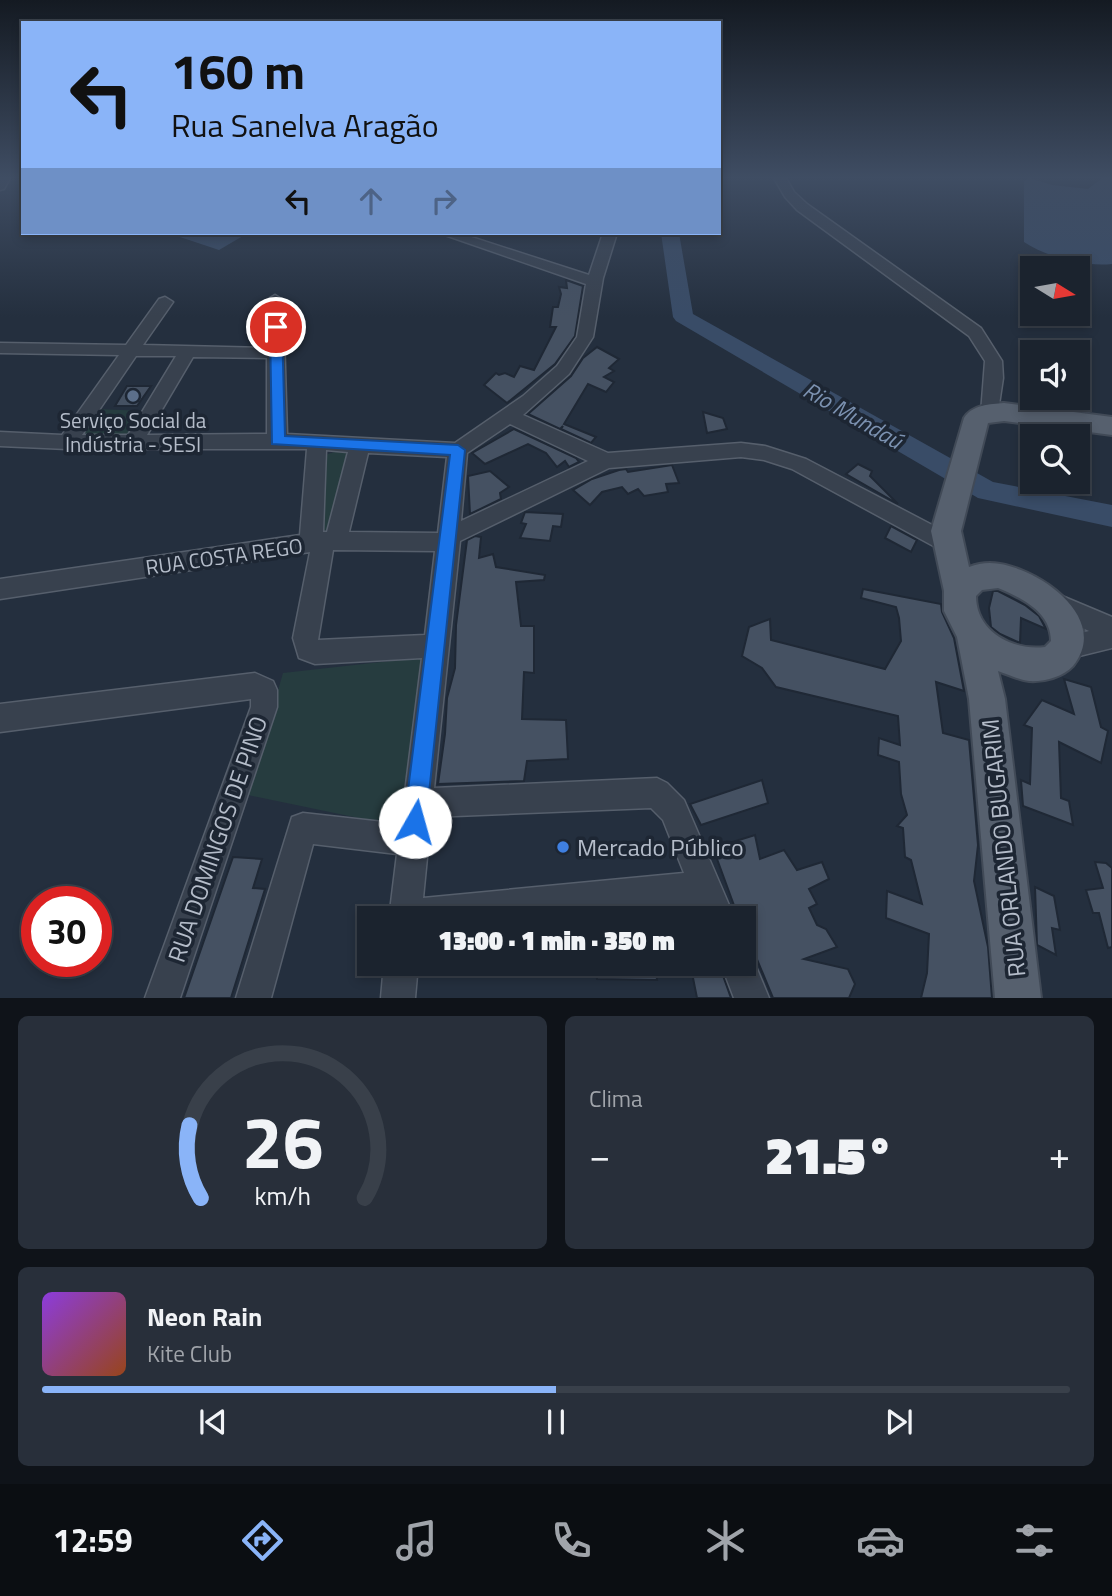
<!DOCTYPE html>
<html lang="pt">
<head>
<meta charset="utf-8">
<style>
	body { margin:0; font-family:"Titillium Web",sans-serif; background:#282f3a; color:#f1f3f6; height:100vh; display:flex; flex-direction:column; font-size:26px; white-space:nowrap }
	* { box-sizing:border-box; margin:0 }
	p { font-size:23px; color:#a0a4aa }
	.icon { flex:none; width:38px; height:38px; fill:none; stroke:currentColor; stroke-width:2; stroke-linecap:round; stroke-linejoin:round }
	.map { position:relative; height:998px; overflow:hidden }
	.panel { display:flex; flex-direction:column; gap:18px; padding:18px; background:#0f1319; flex:1 }
	.panel>* { flex:none }
	.hud { position:absolute; left:21px; top:21px; width:700px; height:214px; border-radius:0px; box-shadow:0 4px 10px #0003,0 0 0 2px #39404a; background:#8ab4f8; color:#111; overflow:hidden }
	.needle { width:46px; rotate:101deg }
	.buttons { position:absolute; left:1020px; top:256px; display:grid; gap:14px }
	.buttons a { display:grid; place-items:center; width:70px; height:70px; border-radius:0px; background:#1b232e; box-shadow:0 4px 10px #0003,0 0 0 2px #39404a; font-size:35px }
	.speed { position:absolute; left:21px; top:886px; display:flex; gap:14px; font-size:35px; font-weight:700; text-align:center }
	.speed>* { display:grid; place-content:center; width:91px; height:91px; border-radius:50%; background:#1b232e; box-shadow:0 4px 10px #0003,0 0 0 2px #39404a; line-height:1 }
	.speed .limit { border:10px solid #d22; background:#fff; color:#111 }
	.pin { position:absolute; display:grid; place-items:center; width:60px; height:60px; color:#fff; margin:-30px; border:4px solid #fff; border-radius:50%; box-shadow:0 2px 7px #0007 }
	.me { position:absolute; width:77px; margin:-38px; rotate:7deg; stroke-linejoin:round; filter:drop-shadow(0 0 5px #0008) }
	.turn { display:flex; align-items:center; gap:24px; height:147px; padding:0 35px; font-size:32px }
	.turn .icon { width:91px; height:91px; stroke-width:2.5 }
	.turn b { display:block; font-size:49px; line-height:60px }
	.lanes { display:flex; align-items:center; height:66px; padding:0 35px; background:#0003; justify-content:center; gap:35px; direction:ltr }
	.lanes .off { opacity:.35 }
	.big { font-size:52px; font-weight:800; line-height:1.1 }
	.panel .widget { flex:1; display:flex; flex-direction:column; justify-content:center; gap:10px; min-width:0; padding:0 24px; border-radius:10px; background:#282f3a }
	.panel .dial { align-items:center; gap:0 }
	.dial svg { height:182px; overflow:visible; fill:none; stroke:#39404a; stroke-width:7; stroke-linecap:round; text-anchor:middle }
	.dial text { fill:#f1f3f6; stroke:none }
	.song { display:flex; align-items:center; gap:21px }
	.cover { width:84px; height:84px; border-radius:10px; background:linear-gradient(135deg,hsl(270 70% 55%),hsl(20 70% 35%)) }
	.played { height:7px; border-radius:4px; background:linear-gradient(90deg,#8ab4f8 50%,#39404a 50%) }
	.keys { display:flex; justify-content:space-around; direction:ltr }
	.heat { display:flex; justify-content:space-between; align-items:center; font-size:38px; direction:ltr }
	.panel .tiles { flex:1; display:grid; gap:18px; grid-template-columns:1fr 1fr }
	.widget:last-child { grid-column:span 2 }
	.trip { position:absolute; left:357px; top:906px; width:399px; height:70px; border-radius:0px; background:#1b232e; box-shadow:0 4px 10px #0003,0 0 0 2px #39404a; font-weight:800; line-height:70px; text-align:center }
	.tab-bar { display:flex; height:112px; justify-content:space-around; align-items:center; background:#0b0e12; color:#a0a4aa }
	.tab-bar .icon { width:49px; height:49px }
	.tab-bar .on { color:#8ab4f8 }
	.tab-bar b { font-size:32px; color:#f1f3f6 }
	.map>svg:first-child { display:block }
</style>
</head>
<body>
<div class="map">
<svg width="1112" height="998" viewBox="0 0 1112 998">
	<rect width="100%" height="100%" fill="#242f3e"/>
	<g fill="#263c3f">
		<path d="M98 409 144 411 128 434H81Z"/>
		<path d="M341 450 351 454 330 530 323 531 321 461 328 454Z"/>
		<path d="M426 657 402 827 248 795 283 673Z"/>
	</g>
	<g fill="#394c67">
		<path d="M1030 178 1052 185 1088 189 1102 178H1112V264C1084 267 1047 257 1024 242V181Z"/>
		<path d="M168 233H248L219 250Z"/>
	</g>
	<g fill="none" stroke-linecap="round" stroke-linejoin="round">
		<path fill="#394c67" fill-rule="evenodd" d="M661 233H679L693 314 993 482 1112 505V527L978 498 676 321 673 317Z"/>
	</g>
	<g fill="#455162" stroke="#1f2835" stroke-width="2">
		<path d="M566 280 583 286 575 336 555 364 507 403 484 385 496 373 499 375 505 373 514 377 520 366 534 370 556 327H550L553 307H558L561 294 559 287 567 288Z"/>
		<path d="M597 347 619 359 609 368 614 371 604 377 614 382 606 392 588 384 564 424 596 437 591 443 561 429 563 426 560 429 528 414 571 376 583 358Z"/>
		<path d="M127 386H151L137 406H115Z"/>
		<path d="M703 412 723 418 727 429 707 433Z"/>
		<path d="M514 429 576 458 579 462 569 467 565 461 557 467 546 453 528 444 485 464 472 453Z"/>
		<path d="M858 464 872 471 870 476 898 504 846 474Z"/>
		<path d="M672 465 679 483 666 484 668 492 644 496 638 489 628 494 622 487 602 492 590 505 573 490 592 479 619 470 626 469 628 472Z"/>
		<path d="M490 471 509 487 500 493 501 499 470 514 468 476Z"/>
		<path d="M525 512 563 514 561 527 553 526 550 541 520 538 526 524 521 523Z"/>
		<path d="M891 526 917 540 911 552 885 538Z"/>
		<path d="M475 536 481 537 479 558 493 554 496 567 545 575 544 580 516 582 521 626H534V673L524 672 522 719 566 720 568 759 527 761 524 781 438 784 445 734 447 698 455 668 456 625 467 540Z"/>
		<path d="M863 589 941 604 942 612 954 638 964 691 936 682 943 733 969 740 978 845 974 881 988 947 992 998H921L927 973 929 934 886 918 887 891 922 904 911 860 905 857 903 828 897 826 907 815 901 794 899 762 878 755 879 738 900 745 898 716 776 687 762 668 742 656 749 627 770 619 771 640 885 669 901 641 899 618 896 607 861 598Z"/>
		<path d="M993 591H998L1025 605 1039 616 1046 629 1021 618 1020 643 1000 634 991 627 989 608Z"/>
		<path d="M1064 679 1091 687 1101 727 1108 731 1101 763 1059 742 1061 798 1069 801 1073 825 1023 806 1021 780 1030 784 1032 728 1024 725 1042 700 1074 714Z"/>
		<path d="M762 780 768 803 701 825 690 804Z"/>
		<path d="M755 835 760 859 784 850 797 870 822 862 829 879 809 889 817 904 809 908 817 925 826 929 837 947 804 959 848 969 855 984 849 998H773L744 928V919H739L713 848Z"/>
		<path d="M233 857 262 859 253 888 265 889 231 998H184Z"/>
		<path d="M1095 862 1106 863 1112 868V947L1108 948 1099 913H1093L1086 890 1103 888Z"/>
		<path d="M1035 887 1054 896 1060 930 1052 928 1056 955 1037 945Z"/>
		<path d="M596 964H655L657 980 597 979Z"/>
		<path d="M721 970 731 998H697L692 973Z"/>
	</g>
	<g fill="none" stroke-linecap="round" stroke-linejoin="round">
		<defs>
			<g id="minor">
				<path d="M0 178H10L4 189 0 190Z"/>
				<path d="M774 178H786L794 192 807 204 981 328 1002 361 1003 378 997 418H983L981 413 985 361 969 336 797 210 785 197Z"/>
				<path d="M439 233H459L589 275 603 233H617L603 278 593 337 569 374 523 415 608 453 741 443 765 446 806 459 955 537 958 543 955 549 947 552 939 549 792 469 764 460 741 457 609 468 460 541 434 788 657 778 667 783 684 800 735 919H703L697 904 544 919H389L397 854 313 844 271 998H236L292 817 303 813 401 824 422 658 315 664 299 658 293 638 310 552 0 599V579L300 535 307 449H67L0 446V432L62 435 119 355 0 353V343L126 345 159 299 165 297 173 302 143 345 267 348V300L275 295 283 300 287 434 455 443 523 396 557 366 577 337 586 284ZM136 356H176L128 435H82ZM193 357 267 358V434L147 435ZM510 424 588 461 461 521 467 453ZM326 450 348 452 327 532H323ZM368 453 447 457 438 533 349 532ZM333 550 435 551 425 635 318 640ZM651 808 663 820 684 873 423 898 431 817Z"/>
				<path d="M1050 591 1112 617V648L1067 659 1058 655 1054 647 1058 639 1089 631 1042 609 1038 602 1042 595Z"/>
				<path d="M255 673 273 681 277 690V707L180 998H145L251 707V699L0 732V704Z"/>
				<path d="M744 949 750 952 769 998H734L721 964H744Z"/>
				<path d="M384 964H418L415 998H381Z"/>
			</g>
			<path id="major" d="M1004 403 1112 417V435L1004 421 988 423 961 531 969 567C987 560 1003 563 1021 570 1057 584 1106 625 1073 666 1063 677 1044 682 1029 681 1019 680 1007 674 998 671L1005 699 1041 998H995L969 699 957 637 944 611V591L931 531 964 418C972 405 990 404 1004 403ZM998 588C1022 598 1051 612 1051 641L1045 647C1013 651 976 632 976 596L982 590Z"/>
		</defs>
		<use href="#minor" stroke="#565f6c" stroke-width="3"/>
		<use href="#major" stroke="#414a57" stroke-width="4"/>
		<use href="#minor" fill="#38414e" fill-rule="evenodd"/>
		<use href="#major" fill="#56606e" fill-rule="evenodd"/>
	</g>
	<linearGradient id="sky" x2="0" y2="1"><stop stop-color="#141a22"/><stop offset="0.56" stop-color="#3f4d63"/><stop offset="1" stop-color="#3f4d63" stop-opacity="0"/></linearGradient>
	<rect width="1112" height="317" fill="url(#sky)"/>
	<path fill="#1a73e8" stroke="#114b97" stroke-width="2" d="M276 323 282 327 285 436 458 445 465 450 426 822 423 830 415 833 407 830 404 822 450 455 272 444 270 327Z"/>
	<circle fill="#5c6f8a" stroke="#1d2633" stroke-width="2.5" cx="133" cy="396" r="7"/>
	<circle fill="#3f7fe0" stroke="#1d2633" stroke-width="2.5" cx="563" cy="847" r="7"/>
	<g text-anchor="middle" dominant-baseline="central" stroke-width="7" stroke-linejoin="round" paint-order="stroke">
		<g font-size="21" fill="#b4bcc9" stroke="#1d2633">
			<text x="133" y="420">Serviço Social da<tspan x="133" dy="24">Indústria - SESI</tspan></text>
		</g>
		<g font-size="21" fill="#b4bcc9" stroke="#1d2633">
			<text transform="translate(224 556) rotate(-8)">RUA COSTA REGO</text>
		</g>
		<g font-size="23" font-style="italic" fill="#7c92b1" stroke="#1d2633">
			<text transform="translate(853 415) rotate(30)">Rio Mundaú</text>
		</g>
		<g font-size="24" fill="#b4bcc9" stroke="#1d2633">
			<text transform="translate(217 839) rotate(-71)">RUA DOMINGOS DE PINO</text>
			<text transform="translate(1003 848) rotate(-96)">RUA ORLANDO BUGARIM</text>
		</g>
		<g font-size="24" fill="#b4bcc9" stroke="#1d2633" text-anchor="start">
			<text x="577" y="847">Mercado Público</text>
		</g>
	</g>
</svg>
<div class="buttons">
<a><svg class="needle" viewBox="-14 -14 28 28"><path d="M0-13l5 13h-10z" fill="#e53935"/><path d="M0 13l5-13h-10z" fill="#a0a4aa"/></svg></a>
<a><svg class="icon" aria-label="sound" viewBox="0 0 24 24"><path d="M4 9h4l5-4v14l-5-4H4zM17 9q2 3 0 6"/></svg></a>
<a><svg class="icon" aria-label="search" viewBox="0 0 24 24"><circle cx="10" cy="10" r="6"/><path d="M15 15l6 6"/></svg></a>
</div>
<div class="speed"><div class="limit">30</div></div>
<div class="pin" style="left:276px;top:327px;background:#d93025"><svg class="icon" aria-label="arrive" viewBox="0 0 24 24"><path d="M6 21V4h12l-3 4 3 4H6"/></svg></div>
<svg class="me" style="left:415px;top:822px" viewBox="-20 -20 40 40"><circle r="19" fill="#fff"/><path d="M0-13L10 11 0 6-10 11z" fill="#1a73e8"/></svg>
<div class="trip">13:00 · 1 min · 350 m</div>
<div class="hud">
<div class="turn"><svg class="icon" aria-label="left" viewBox="0 0 24 24"><path d="M17 20v-9H6M10 6l-5 5 5 5"/></svg><div><b>160 m</b>Rua Sanelva Aragão</div></div>
<div class="lanes"><svg class="icon" aria-label="left" viewBox="0 0 24 24"><path d="M17 20v-9H6M10 6l-5 5 5 5"/></svg><svg class="icon off" aria-label="ahead" viewBox="0 0 24 24"><path d="M12 20V5M6 11l6-6 6 6"/></svg><svg class="icon off" aria-label="right" viewBox="0 0 24 24"><path d="M7 20v-9h11M14 6l5 5-5 5"/></svg></div>
</div>
</div>
<section class="panel">
<div class="tiles">
<div class="widget dial"><svg viewBox="0 0 100 80">
<path d="M14 69A42 42 0 1 1 86 69"/>
<path d="M14 69A42 42 0 0 1 9 37" stroke="#8ab4f8"/>
<text x="50" y="56" font-size="32" font-weight="700">26</text>
<text x="50" y="72" font-size="11">km/h</text>
</svg></div>
<div class="widget"><p>Clima</p>
<div class="heat"><a>−</a><b class="big">21.5°</b><a>+</a></div>
</div>
<div class="widget">
<div class="song"><i class="cover"></i><div><b>Neon Rain</b><p>Kite Club</p></div></div>
<div class="played"></div>
<div class="keys"><svg class="icon" aria-label="previous" viewBox="0 0 24 24"><path d="M18 5L8 12l10 7zM5 5v14"/></svg><svg class="icon" aria-label="pause" viewBox="0 0 24 24"><path d="M8 5v14M16 5v14"/></svg><svg class="icon" aria-label="next" viewBox="0 0 24 24"><path d="M6 5l10 7-10 7zM19 5v14"/></svg></div>
</div>
</div>
</section>
<nav class="tab-bar">
<b>12:59</b>
<svg class="icon on" aria-label="directions" viewBox="0 0 24 24"><path d="M12 3l9 9-9 9-9-9zM9 14v-3h6M13 9l2 2-2 2"/></svg>
<svg class="icon" aria-label="music" viewBox="0 0 24 24"><path d="M9 18V5l10-2v13"/><circle cx="6" cy="18" r="3"/><circle cx="16" cy="16" r="3"/></svg>
<svg class="icon" aria-label="phone" viewBox="0 0 24 24"><path d="M5 4h4l2 5-3 2q2 4 5 5l2-3 5 2v4C11 20 4 13 5 4z"/></svg>
<svg class="icon" aria-label="climate" viewBox="0 0 24 24"><path d="M12 3v18M4 7l16 10M4 17L20 7"/></svg>
<svg class="icon" aria-label="car" viewBox="0 0 24 24"><path d="M5 17H2v-5l4-1 3-4h7l3 4 3 1v5h-3M9 17h6M6 11h13"/><circle cx="7" cy="17" r="2"/><circle cx="17" cy="17" r="2"/></svg>
<svg class="icon" aria-label="filters" viewBox="0 0 24 24"><path d="M4 7h16M4 17h16"/><circle cx="9" cy="7" r="2"/><circle cx="15" cy="17" r="2"/></svg>
</nav>
</body>
</html>
